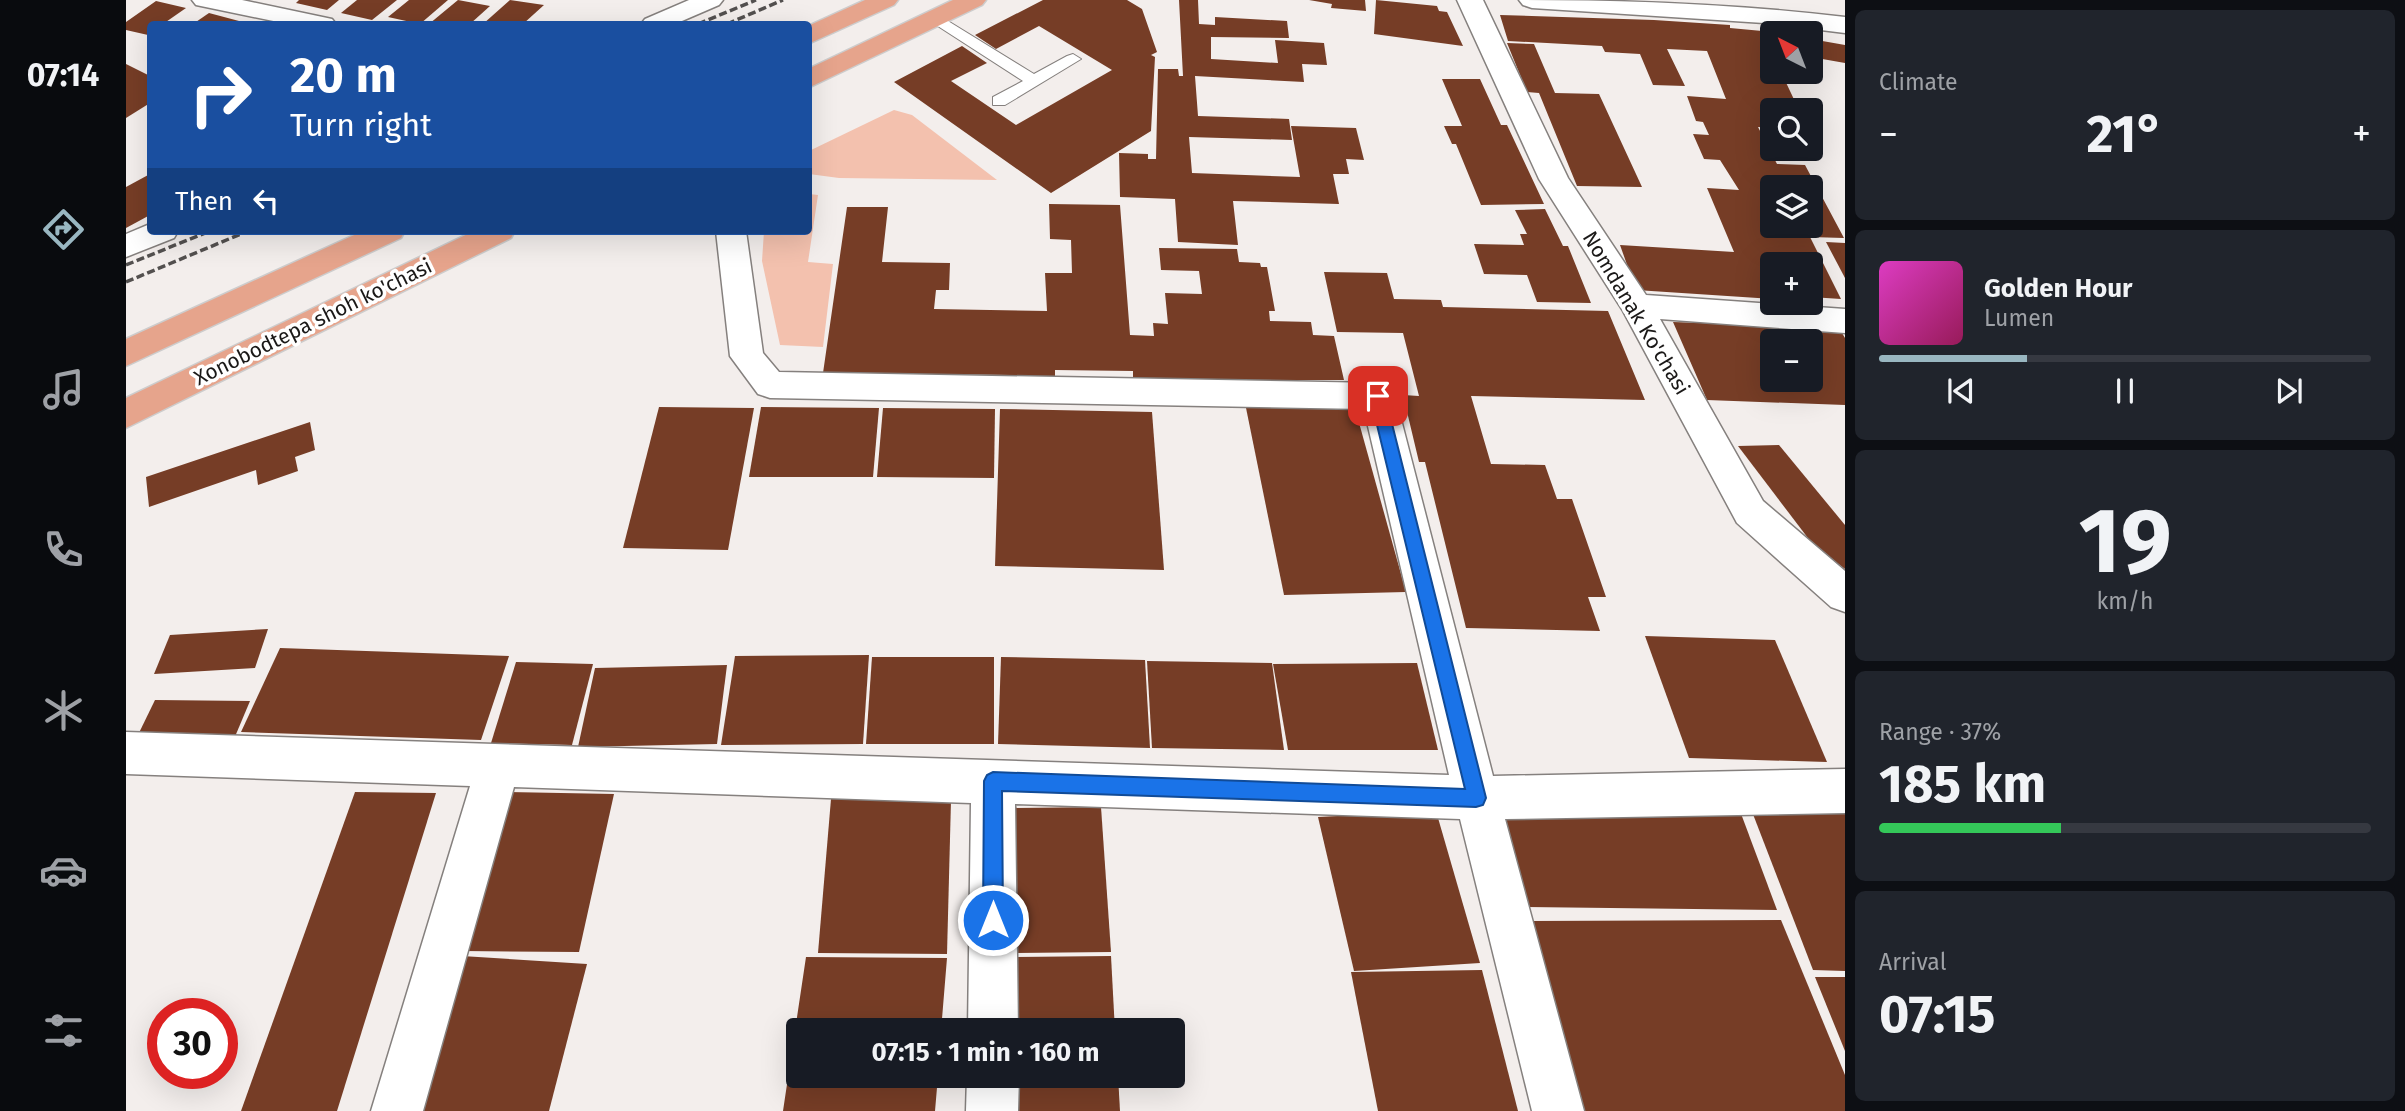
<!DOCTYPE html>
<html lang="en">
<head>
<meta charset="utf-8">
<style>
	body { margin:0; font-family:"Fira Sans",sans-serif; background:#20242c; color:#f1f3f6; height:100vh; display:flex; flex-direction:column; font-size:26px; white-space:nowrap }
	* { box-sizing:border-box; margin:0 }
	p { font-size:23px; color:#9ea1a6 }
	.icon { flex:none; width:38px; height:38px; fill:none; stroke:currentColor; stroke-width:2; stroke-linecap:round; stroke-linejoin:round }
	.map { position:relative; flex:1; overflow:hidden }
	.side { display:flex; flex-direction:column; gap:10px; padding:10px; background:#0d0f14; width:560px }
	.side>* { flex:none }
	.banner { position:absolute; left:21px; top:21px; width:665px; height:214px; border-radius:7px; box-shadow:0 7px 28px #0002; background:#1a4fa0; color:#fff; overflow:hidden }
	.needle { width:46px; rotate:318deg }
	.buttons { position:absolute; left:1634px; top:21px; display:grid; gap:14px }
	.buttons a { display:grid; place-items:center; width:63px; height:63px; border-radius:7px; background:#171b24; box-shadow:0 7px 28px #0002; font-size:35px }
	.speed { position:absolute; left:21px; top:998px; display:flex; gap:14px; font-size:35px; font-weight:700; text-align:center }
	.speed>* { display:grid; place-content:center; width:91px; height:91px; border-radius:50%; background:#171b24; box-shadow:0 7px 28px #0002; line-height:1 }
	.speed .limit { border:10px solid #d22; background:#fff; color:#111 }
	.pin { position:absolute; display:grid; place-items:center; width:60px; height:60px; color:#fff; margin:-30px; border-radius:14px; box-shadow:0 4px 10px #0006 }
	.me { position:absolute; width:77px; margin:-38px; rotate:0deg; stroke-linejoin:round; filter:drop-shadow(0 0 5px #0008) }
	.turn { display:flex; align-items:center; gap:24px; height:147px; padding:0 28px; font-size:32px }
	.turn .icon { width:91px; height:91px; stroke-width:2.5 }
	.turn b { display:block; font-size:49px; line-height:60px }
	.then { display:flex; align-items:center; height:66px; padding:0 28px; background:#0003; gap:14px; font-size:26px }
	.big { font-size:52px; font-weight:700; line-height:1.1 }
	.side .card { flex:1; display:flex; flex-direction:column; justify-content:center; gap:10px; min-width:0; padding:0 24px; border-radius:10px; background:#20242c }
	.side .dial { align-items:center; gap:0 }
	.dial b { font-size:91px; line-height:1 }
	.song { display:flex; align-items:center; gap:21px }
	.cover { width:84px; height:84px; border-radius:10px; background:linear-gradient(135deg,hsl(310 70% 55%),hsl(330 70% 35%)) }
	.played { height:7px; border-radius:4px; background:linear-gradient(90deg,#99b7c1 30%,#363941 30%) }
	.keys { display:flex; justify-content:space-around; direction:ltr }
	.heat { display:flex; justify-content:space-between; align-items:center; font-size:38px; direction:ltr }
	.charge { height:10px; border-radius:5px; background:linear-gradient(90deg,#34c759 37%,#363941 0) }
	.trip { position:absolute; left:660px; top:1018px; width:399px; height:70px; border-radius:7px; background:#171b24; box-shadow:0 7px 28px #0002; font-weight:700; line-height:70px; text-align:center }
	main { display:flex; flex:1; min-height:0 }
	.dock { display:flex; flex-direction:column; width:126px; justify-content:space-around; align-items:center; background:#090b0e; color:#9ea1a6 }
	.dock .icon { width:49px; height:49px }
	.dock .current { color:#99b7c1 }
	.dock b { font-size:32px; color:#f1f3f6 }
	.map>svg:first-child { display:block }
</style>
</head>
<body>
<main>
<nav class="dock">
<b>07:14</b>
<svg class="icon current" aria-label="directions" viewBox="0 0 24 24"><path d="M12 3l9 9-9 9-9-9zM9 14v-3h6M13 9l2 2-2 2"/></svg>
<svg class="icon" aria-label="music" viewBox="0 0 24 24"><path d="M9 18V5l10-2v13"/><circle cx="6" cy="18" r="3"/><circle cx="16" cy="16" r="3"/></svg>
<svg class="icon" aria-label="phone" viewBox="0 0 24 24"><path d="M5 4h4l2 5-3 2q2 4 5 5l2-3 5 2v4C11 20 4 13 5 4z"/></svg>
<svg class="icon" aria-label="climate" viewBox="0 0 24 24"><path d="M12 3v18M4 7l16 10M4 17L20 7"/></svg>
<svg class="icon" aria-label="car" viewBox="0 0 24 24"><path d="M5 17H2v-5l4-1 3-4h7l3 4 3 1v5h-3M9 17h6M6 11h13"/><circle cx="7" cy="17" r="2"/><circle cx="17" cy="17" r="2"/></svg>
<svg class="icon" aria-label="filters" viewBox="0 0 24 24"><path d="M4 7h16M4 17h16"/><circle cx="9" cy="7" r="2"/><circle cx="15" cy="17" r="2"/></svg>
</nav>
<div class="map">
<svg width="1719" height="1111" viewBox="0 0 1719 1111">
	<rect width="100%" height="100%" fill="#f3eeec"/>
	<g fill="#f3c1ae">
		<path d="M768 110 786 115 871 180 713 178 683 174V151Z"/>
		<path d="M683 194 692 195 682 262 707 264 697 347 654 345 636 261 638 231H682Z"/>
	</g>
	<g fill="#763d26" fill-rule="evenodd">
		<path d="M173 0H213L201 10 170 3Z"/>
		<path d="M231 0H271L246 20 215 13Z"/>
		<path d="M283 0H322L294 24 262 17Z"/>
		<path d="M332 0 364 6 344 24H303Z"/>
		<path d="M384 0 418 5 397 24H357Z"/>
		<path d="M917 0H1001L1016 9 1031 52 1025 55 1029 57 1025 131 925 193 768 82 836 46 861 63 825 81 890 125 986 70 913 26 870 49 849 35Z"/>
		<path d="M1053 0H1072L1073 24 1089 25V17L1161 21 1163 38 1085 37V59L1152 63 1149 40 1198 43 1201 65 1176 64 1178 82 1069 76 1072 116 1163 119 1166 140 1063 137 1066 173 1174 177 1165 126 1230 128 1238 160 1220 159 1223 174H1207L1213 204 1107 201 1112 245 1052 242 1049 199 994 197 993 153 1022 154V159H1030L1032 69H1052L1053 76H1057Z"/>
		<path d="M1183 0H1239L1240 11 1205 8 1206 4Z"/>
		<path d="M1250 0 1311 6 1313 11 1321 12 1337 46 1248 34Z"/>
		<path d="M30 1 60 8 37 24H24L22 35 0 30V22Z"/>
		<path d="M83 13 113 21 108 24H67Z"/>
		<path d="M1374 15 1528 20 1604 25V28L1647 32V72H1655L1673 110H1647V128L1632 127 1651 164 1679 165 1718 238 1684 237 1715 299 1685 297V264H1647V299L1510 290 1494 245 1608 252 1581 188 1613 190 1594 160 1578 159 1567 134 1583 135 1577 122 1570 121 1561 96 1600 99 1581 51 1541 49 1559 86 1527 85 1514 54 1479 52 1476 46 1382 41ZM1647 187H1685V226H1647Z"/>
		<path d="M1685 39 1719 45V63L1685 57Z"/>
		<path d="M1381 43 1408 44 1429 93 1473 94 1516 187 1451 186 1413 93 1401 92Z"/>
		<path d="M0 64 24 76V103L0 118Z"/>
		<path d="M1316 79H1354L1375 125H1381L1418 204 1355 205 1330 144H1326L1318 126H1336Z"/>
		<path d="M24 174V215L0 228V187Z"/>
		<path d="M923 204 994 205 1004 335 1028 336 1027 323 1042 324 1039 293 1076 294 1073 271 1035 270 1033 248 1111 249 1113 262 1134 263 1135 267H1141L1149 311H1143L1144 321 1185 322 1187 335 1208 336 1218 380H1007V371L929 370V379H884V375L697 373 721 207H762L756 262 824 263 823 290H810L808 309 921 311 919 273H946L945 240 924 239Z"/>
		<path d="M1419 209 1437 246H1442L1465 303 1411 302 1401 275 1358 274 1348 244 1398 245 1394 234H1401L1389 210Z"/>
		<path d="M1700 242 1719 243V278Z"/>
		<path d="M1198 272 1261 273 1268 299 1315 300 1317 307 1482 311 1519 400 1345 396 1365 464 1419 465 1431 499H1446L1480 597H1462L1474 631 1340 628 1299 462H1293L1277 395 1293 396 1277 333 1211 332Z"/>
		<path d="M1547 322 1713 328 1719 338V405L1581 400ZM1647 341H1685V380H1647Z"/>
		<path d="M1227 401 1280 592 1158 595 1119 403Z"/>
		<path d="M533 407 628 408 602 550 497 548Z"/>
		<path d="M635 407 753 408 747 477H623Z"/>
		<path d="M757 408 869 409 868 478 751 477Z"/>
		<path d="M874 409 1026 412 1038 570 869 566Z"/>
		<path d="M184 422 189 450 169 457 172 471 132 485 130 470 23 507 20 477Z"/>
		<path d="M1653 445 1719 525V569L1688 546 1612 446Z"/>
		<path d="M142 629 129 668 28 674 44 635Z"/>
		<path d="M1519 636 1649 640 1701 762 1563 758Z"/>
		<path d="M154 648 383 656 355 740 115 732Z"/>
		<path d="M743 655 737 744 595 745 609 656Z"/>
		<path d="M746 657H868V744H740Z"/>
		<path d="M875 657 1019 660 1024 748 872 744Z"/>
		<path d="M1021 661 1146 663 1158 750 1026 748Z"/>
		<path d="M390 662 467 664 446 745 365 743Z"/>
		<path d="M1291 663 1312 750H1162L1147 664Z"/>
		<path d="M601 665 591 744 452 747 469 668Z"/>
		<path d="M29 700 124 701 108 739H10Z"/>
		<path d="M229 792 310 793 211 1111H115Z"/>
		<path d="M381 792 488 794 453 952 337 951Z"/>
		<path d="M705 799 825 800 821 954 692 953Z"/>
		<path d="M975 807 985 952 880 953 878 808Z"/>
		<path d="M1375 808 1614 811 1651 910 1401 907Z"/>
		<path d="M1625 809 1719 812V971L1687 970Z"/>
		<path d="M1310 811 1354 963 1228 971 1192 817Z"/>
		<path d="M1655 920 1719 1075V1111H1457L1405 921Z"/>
		<path d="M336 956 461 964 423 1111H287Z"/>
		<path d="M985 956 989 1031H880L879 957Z"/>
		<path d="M680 957 821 958 815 1031H672V1076H812L809 1111H657Z"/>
		<path d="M1356 970 1392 1111H1252L1225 972Z"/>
		<path d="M1689 977H1719V1051Z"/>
		<path d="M880 1076H992L994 1111H880Z"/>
	</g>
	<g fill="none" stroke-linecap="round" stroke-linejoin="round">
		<defs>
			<path id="service" d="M809 13 908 74 941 56 947 54 955 59 879 105H867V97L897 81 804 21 801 18Z"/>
			<g id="minor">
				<path d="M66 0H116L206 19 210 24H162L70 5Z"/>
				<path d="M563 0H597L593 5 549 24H515L519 19Z"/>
				<path d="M1331 0H1357L1442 178 1520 295 1719 309V333L1534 319 1637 501 1719 571V612L1705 607 1611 523 1497 311 1413 179Z"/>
				<path d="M1393 0C1503 0 1610 4 1719 17V33L1638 23 1406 8 1397 5Z"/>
				<path d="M24 224V231H52L48 238 0 257V234Z"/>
				<path d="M590 231H620L637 353 653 372 1252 383 1264 387 1269 396 1367 776 1719 769V813L1379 819 1458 1111H1406L1334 819 889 804 892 1031H842L845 803 388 787 297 1111H245L344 786 0 774V732L1323 775 1238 409 644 398 632 394 604 356Z"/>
				<path d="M841 1076H893L892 1111H840Z"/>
			</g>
			<g id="trunk">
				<path d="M739 0H772L768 5 682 44V26Z"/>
				<path d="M827 0H860L856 5 682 88V69Z"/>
				<path d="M237 231H279L275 238 0 366V339Z"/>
				<path d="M348 231H389L385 238 0 428V398Z"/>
			</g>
		</defs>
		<use href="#service" stroke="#85807e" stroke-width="2"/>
		<use href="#minor" stroke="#85807e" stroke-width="3"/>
		<use href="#trunk" stroke="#cdcccc" stroke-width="3"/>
		<use href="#service" fill="#fff" fill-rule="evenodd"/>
		<use href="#minor" fill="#fff" fill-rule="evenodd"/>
		<use href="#trunk" fill="#e6a48c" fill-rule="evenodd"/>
		<g stroke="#53504f" stroke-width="3.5" stroke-dasharray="8 3.5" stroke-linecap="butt">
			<path d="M572 24 630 0"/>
			<path d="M601 24 657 0"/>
			<path d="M0 265 84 231"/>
			<path d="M0 282 122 231"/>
		</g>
	</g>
	<path fill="#1a73e8" stroke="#114b97" stroke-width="2" d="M1252 390 1259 396 1360 798 1357 805 1350 807 876 791 877 920 874 927 867 930 860 927 857 920 858 781 861 775 867 772 1339 789 1244 396Z"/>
	<g text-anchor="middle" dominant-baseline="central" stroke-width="7" stroke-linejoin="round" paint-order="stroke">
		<g font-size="21" fill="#1a1817" stroke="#fff">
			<text transform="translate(1510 313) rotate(59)">Nomdanak Ko'chasi</text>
			<text transform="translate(187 322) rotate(-26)">Xonobodtepa shoh ko'chasi</text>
		</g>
	</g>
</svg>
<div class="buttons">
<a><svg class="needle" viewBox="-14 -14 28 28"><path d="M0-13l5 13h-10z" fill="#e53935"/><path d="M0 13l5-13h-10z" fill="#9ea1a6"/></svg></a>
<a><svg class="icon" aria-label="search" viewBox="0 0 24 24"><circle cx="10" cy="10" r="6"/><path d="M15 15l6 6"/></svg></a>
<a><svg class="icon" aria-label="layers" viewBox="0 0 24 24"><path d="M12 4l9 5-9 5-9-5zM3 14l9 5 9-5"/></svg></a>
<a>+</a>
<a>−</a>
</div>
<div class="speed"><div class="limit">30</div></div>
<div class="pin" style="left:1252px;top:396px;background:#d93025"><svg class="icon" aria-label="arrive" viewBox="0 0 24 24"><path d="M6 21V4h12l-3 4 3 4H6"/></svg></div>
<svg class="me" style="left:867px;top:920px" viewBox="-20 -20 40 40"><circle r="17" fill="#1a73e8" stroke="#fff" stroke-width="3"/><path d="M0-11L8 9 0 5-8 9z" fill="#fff"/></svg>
<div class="trip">07:15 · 1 min · 160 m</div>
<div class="banner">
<div class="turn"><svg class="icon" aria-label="right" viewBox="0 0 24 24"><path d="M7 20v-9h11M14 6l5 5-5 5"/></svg><div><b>20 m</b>Turn right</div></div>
<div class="then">Then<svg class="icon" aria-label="left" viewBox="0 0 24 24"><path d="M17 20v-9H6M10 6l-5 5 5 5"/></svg></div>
</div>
</div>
<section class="side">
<div class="card"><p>Climate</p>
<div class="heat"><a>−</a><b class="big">21°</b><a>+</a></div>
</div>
<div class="card">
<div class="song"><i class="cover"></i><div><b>Golden Hour</b><p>Lumen</p></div></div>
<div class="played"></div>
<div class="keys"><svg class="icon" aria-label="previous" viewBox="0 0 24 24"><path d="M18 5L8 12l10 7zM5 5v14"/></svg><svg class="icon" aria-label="pause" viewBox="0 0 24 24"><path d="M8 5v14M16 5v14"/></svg><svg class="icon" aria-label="next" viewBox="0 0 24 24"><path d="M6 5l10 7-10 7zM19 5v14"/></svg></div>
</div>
<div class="card dial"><b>19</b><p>km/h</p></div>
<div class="card"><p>Range · 37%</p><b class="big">185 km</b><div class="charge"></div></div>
<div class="card"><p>Arrival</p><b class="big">07:15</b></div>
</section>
</main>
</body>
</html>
